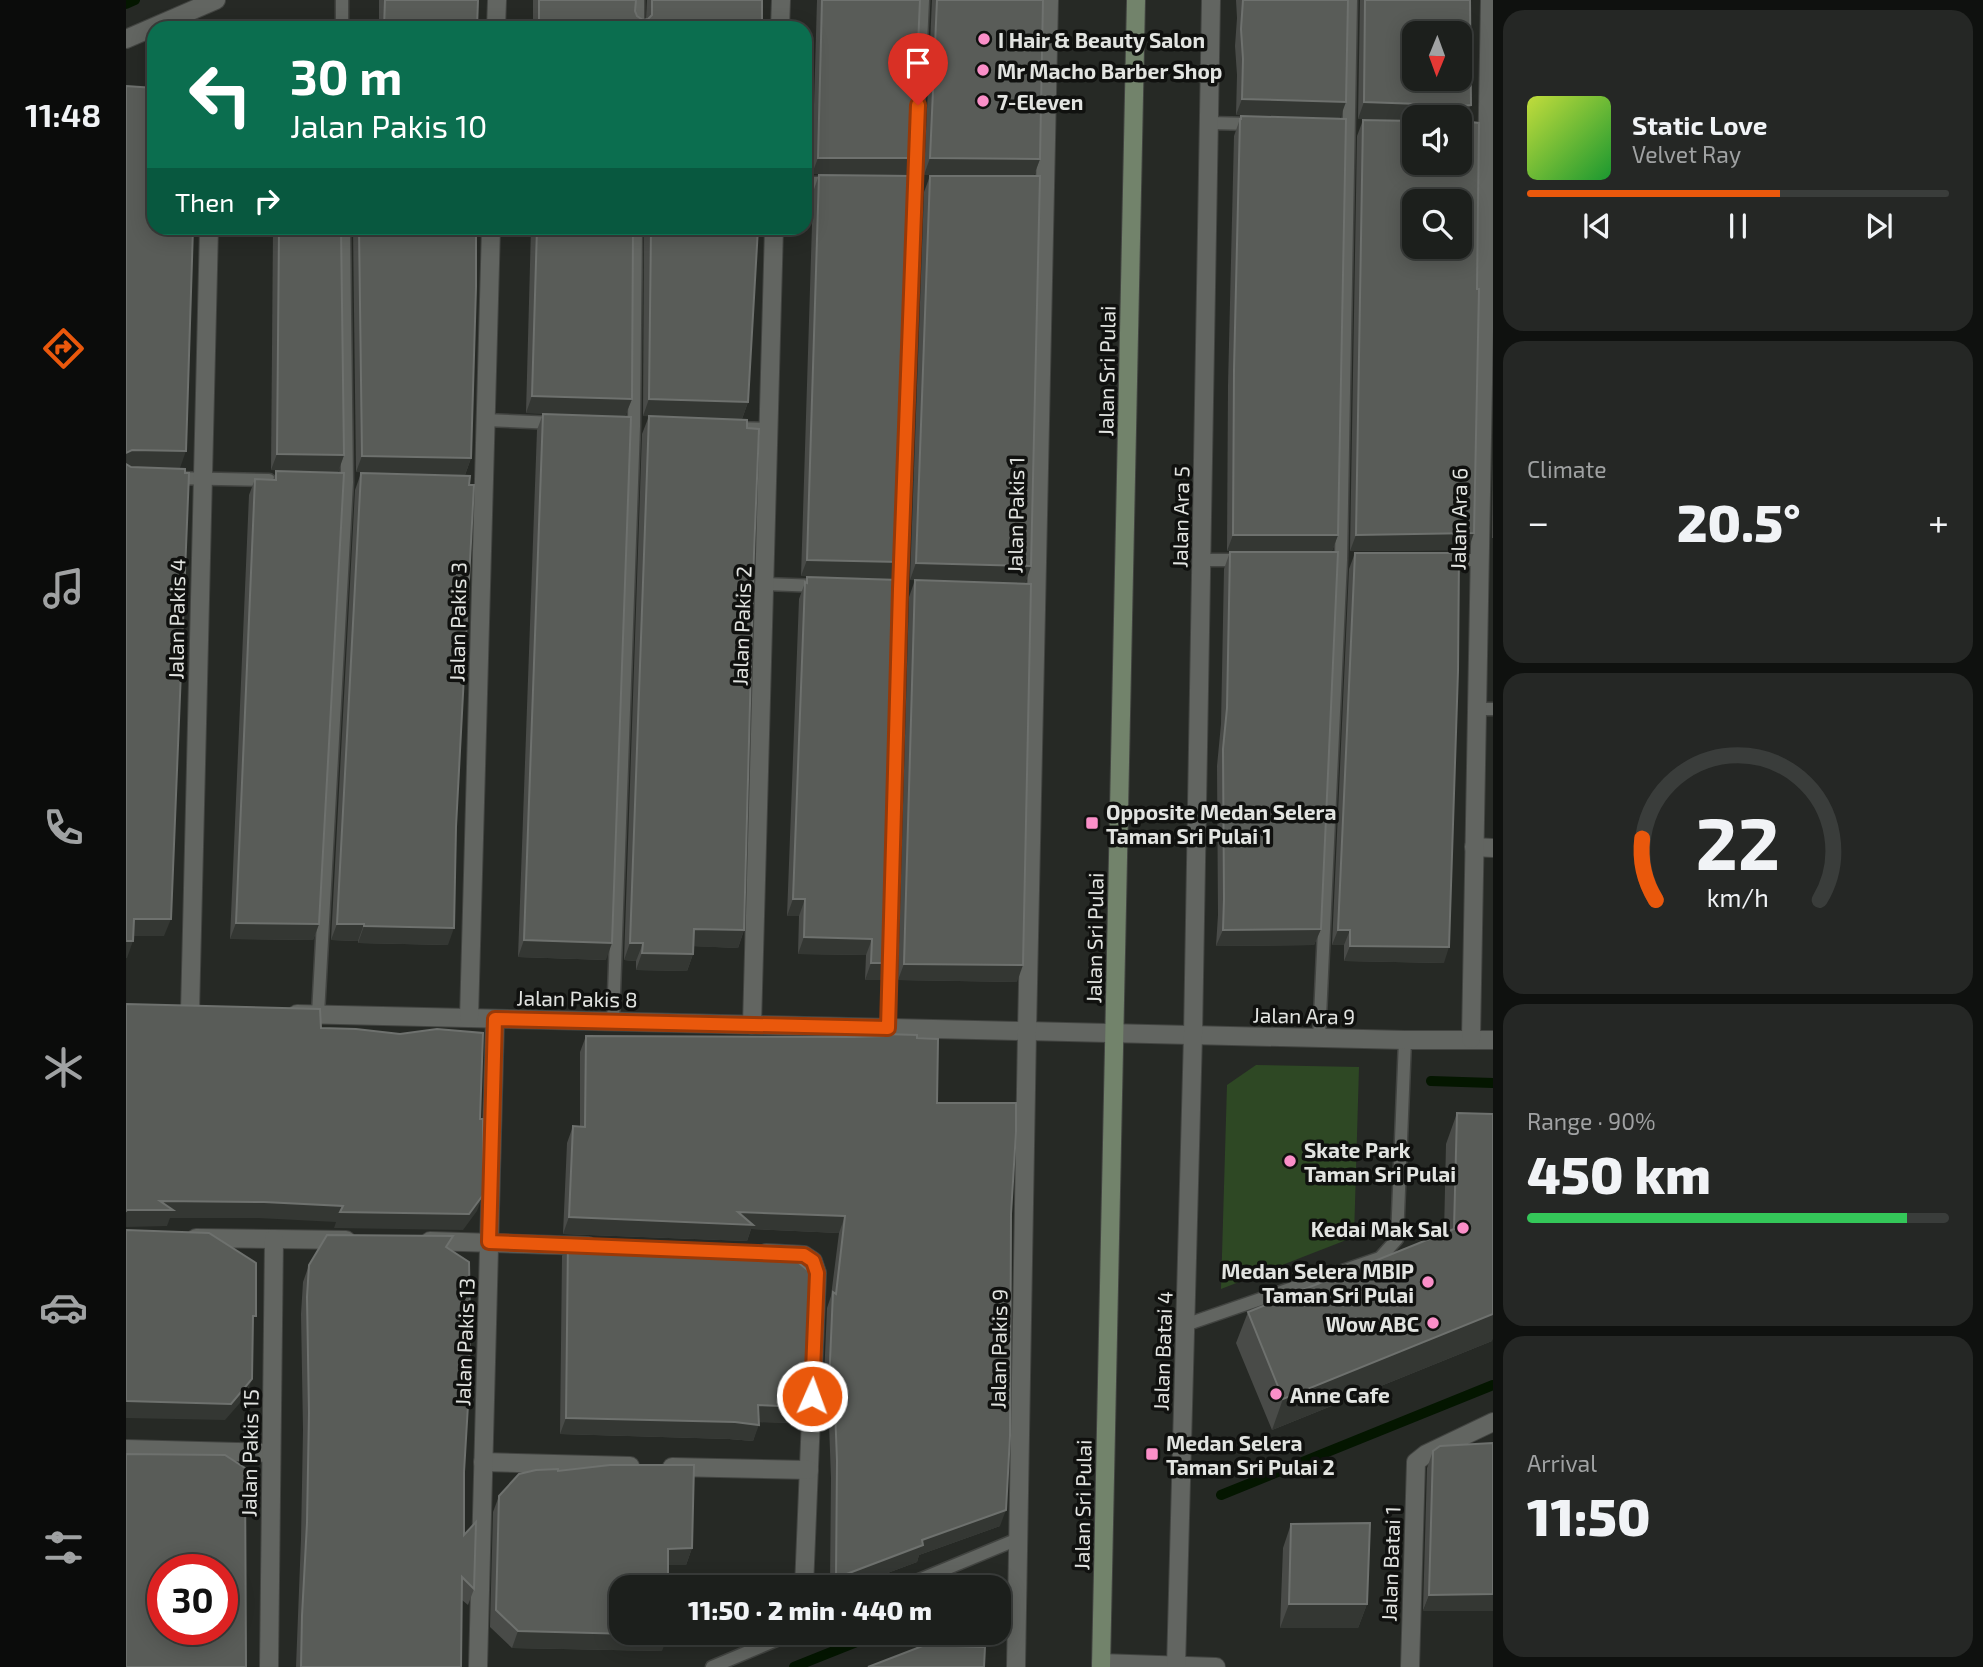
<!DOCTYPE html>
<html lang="en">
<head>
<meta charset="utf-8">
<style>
	body { margin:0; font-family:"Exo 2",sans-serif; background:#252725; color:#f1f3f6; height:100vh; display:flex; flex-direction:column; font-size:26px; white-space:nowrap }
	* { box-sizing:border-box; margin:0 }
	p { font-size:23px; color:#a0a2a3 }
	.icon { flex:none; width:38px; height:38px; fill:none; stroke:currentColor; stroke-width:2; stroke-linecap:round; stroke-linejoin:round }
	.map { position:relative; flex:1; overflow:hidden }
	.details { display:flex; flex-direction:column; gap:10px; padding:10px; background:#0f110f; width:490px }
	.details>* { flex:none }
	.guide { position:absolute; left:21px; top:21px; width:665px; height:214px; border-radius:21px; box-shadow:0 4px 18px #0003,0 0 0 2px #3a3d3b; background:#0b6e4f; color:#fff; overflow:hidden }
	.needle { width:46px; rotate:181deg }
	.controls { position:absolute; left:1276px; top:21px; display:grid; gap:14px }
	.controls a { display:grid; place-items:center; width:70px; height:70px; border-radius:14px; background:#1c1f1c; box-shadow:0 4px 18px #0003,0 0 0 2px #3a3d3b; font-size:35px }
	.speed { position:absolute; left:21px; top:1554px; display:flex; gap:14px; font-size:35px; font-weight:700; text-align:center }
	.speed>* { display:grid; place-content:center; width:91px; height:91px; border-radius:50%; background:#1c1f1c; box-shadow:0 4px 18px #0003,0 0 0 2px #3a3d3b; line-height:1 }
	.speed .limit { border:10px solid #d22; background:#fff; color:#111 }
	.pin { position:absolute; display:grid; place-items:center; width:60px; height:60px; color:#fff; margin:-72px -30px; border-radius:50% 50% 50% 0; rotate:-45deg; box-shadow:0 0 7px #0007 }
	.pin .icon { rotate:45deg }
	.me { position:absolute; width:77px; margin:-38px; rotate:2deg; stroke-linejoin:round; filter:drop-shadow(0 0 5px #0008) }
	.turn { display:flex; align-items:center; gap:24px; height:147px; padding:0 28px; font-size:32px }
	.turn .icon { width:91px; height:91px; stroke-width:2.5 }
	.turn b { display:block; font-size:49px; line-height:60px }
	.then { display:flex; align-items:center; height:66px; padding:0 28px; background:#0003; gap:14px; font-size:26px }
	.big { font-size:52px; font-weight:800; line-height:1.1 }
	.details .tile { flex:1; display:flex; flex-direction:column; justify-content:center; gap:10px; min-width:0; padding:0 24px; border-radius:21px; background:#252725 }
	.details .dial { align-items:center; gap:0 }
	.dial svg { height:182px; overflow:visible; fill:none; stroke:#3a3d3b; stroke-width:7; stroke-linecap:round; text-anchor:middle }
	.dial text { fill:#f1f3f6; stroke:none }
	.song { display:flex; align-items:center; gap:21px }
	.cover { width:84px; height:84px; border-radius:10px; background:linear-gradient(135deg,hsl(70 70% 55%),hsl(130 70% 35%)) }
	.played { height:7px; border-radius:4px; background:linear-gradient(90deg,#ea580c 60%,#3a3d3b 60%) }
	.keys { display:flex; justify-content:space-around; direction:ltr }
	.heat { display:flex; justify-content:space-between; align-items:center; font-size:38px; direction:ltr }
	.charge { height:10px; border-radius:5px; background:linear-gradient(90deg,#34c759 90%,#3a3d3b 0) }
	.trip { position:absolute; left:483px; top:1575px; width:402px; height:70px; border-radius:21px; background:#1c1f1c; box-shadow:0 4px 18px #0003,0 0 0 2px #3a3d3b; font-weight:800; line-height:70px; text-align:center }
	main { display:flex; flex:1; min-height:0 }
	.tab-bar { display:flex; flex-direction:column; width:126px; justify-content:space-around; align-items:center; background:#0b0c0b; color:#a0a2a3 }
	.tab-bar .icon { width:49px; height:49px }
	.tab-bar .on { color:#ea580c }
	.tab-bar b { font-size:32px; color:#f1f3f6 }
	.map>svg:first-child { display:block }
</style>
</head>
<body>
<main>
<nav class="tab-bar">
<b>11:48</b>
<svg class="icon on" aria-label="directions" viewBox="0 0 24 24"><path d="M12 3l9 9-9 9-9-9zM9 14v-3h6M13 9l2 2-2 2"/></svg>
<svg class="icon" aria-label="music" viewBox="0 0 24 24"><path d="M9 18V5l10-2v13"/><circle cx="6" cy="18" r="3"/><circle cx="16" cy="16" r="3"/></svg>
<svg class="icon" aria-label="phone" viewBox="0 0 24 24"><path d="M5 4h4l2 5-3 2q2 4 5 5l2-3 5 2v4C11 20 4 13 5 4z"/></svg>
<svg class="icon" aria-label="climate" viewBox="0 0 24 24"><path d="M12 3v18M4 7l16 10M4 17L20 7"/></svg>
<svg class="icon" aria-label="car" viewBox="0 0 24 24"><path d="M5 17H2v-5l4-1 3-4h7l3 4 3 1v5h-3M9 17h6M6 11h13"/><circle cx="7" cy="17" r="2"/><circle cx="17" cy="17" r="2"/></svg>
<svg class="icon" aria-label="filters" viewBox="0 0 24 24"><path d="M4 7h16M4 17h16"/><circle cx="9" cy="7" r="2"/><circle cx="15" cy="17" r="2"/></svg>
</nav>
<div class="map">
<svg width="1367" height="1667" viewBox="0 0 1367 1667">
	<rect width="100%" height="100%" fill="#262925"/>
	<path fill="#2e4824" d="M1130 1065 1233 1067 1228 1237 1095 1289 1101 1085Z"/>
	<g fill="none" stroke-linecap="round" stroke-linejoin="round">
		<g stroke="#041600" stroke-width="10">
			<path d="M0 4 9 0"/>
			<path d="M1305 1081 1367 1083"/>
			<path d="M1095 1495 1367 1385"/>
			<path d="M668 1667 753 1633"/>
		</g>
		<defs>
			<g id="lane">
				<path d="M216 0V28"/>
				<path d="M512 28V0"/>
				<path d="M1083 123 1127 124"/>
				<path d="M679 183H705"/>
				<path d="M359 420 429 423"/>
				<path d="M605 428 643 429"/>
				<path d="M46 478 143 480"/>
				<path d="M1076 560H1117"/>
				<path d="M1317 560H1354"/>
				<path d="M639 584 693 586"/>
				<path d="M1351 709H1367"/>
				<path d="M192 1014 221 482 218 228"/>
				<path d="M487 1022 508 426 510 228"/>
				<path d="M762 1028C772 686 781 343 797 0"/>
				<path d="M1193 1038 1215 560 1225 0"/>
				<path d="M1059 1325 1254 1258 1271 1239 1279 1040"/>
				<path d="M776 1587 892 1539"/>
				<path d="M873 1621 891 1614"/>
				<path d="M797 1651 842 1633"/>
				<path d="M586 1667 667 1633"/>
			</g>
			<g id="street">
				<path d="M370 28 371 0"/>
				<path d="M654 28 655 0"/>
				<path d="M0 39 90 0"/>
				<path d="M1348 847 1367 848"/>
				<path d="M64 1012 83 228"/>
				<path d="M171 1014 1279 1040H1367"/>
				<path d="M343 1018 365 228"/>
				<path d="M626 1025 648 228"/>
				<path d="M1345 1039 1364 0"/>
				<path d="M70 1238 220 1240"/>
				<path d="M304 1241 462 1246"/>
				<path d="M640 1253 678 1255 687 1261 691 1273 678 1587"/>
				<path d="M0 1449 145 1453"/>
				<path d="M357 1462 504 1466"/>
				<path d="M546 1467 683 1470"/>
				<path d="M975 1663 1090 1667"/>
				<path d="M143 1667 148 1239"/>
				<path d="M352 1667 369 1019"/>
				<path d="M890 1667 901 1031 923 0"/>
				<path d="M1050 1667 1067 1035 1085 0"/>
				<path d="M1284 1667 1290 1462 1300 1454 1367 1422"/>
			</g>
			<path id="secondary" d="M975 1667 1010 0"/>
		</defs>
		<use href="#lane" stroke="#424441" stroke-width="15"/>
		<use href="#street" stroke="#424441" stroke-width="20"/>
		<use href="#secondary" stroke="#424441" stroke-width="20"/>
		<use href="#lane" stroke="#626561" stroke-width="12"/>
		<use href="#street" stroke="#626561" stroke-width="18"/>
		<use href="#secondary" stroke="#72836b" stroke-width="18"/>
	</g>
	<g fill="#494b48">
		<path d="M253 0H352L351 28H253Z"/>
		<path d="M407 0H510L509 11 511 16 517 20 520 19 521 0H636V28H407Z"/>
		<path d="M691 0H794L781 175 686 174Z"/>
		<path d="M806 0H917L914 159 908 175H798Z"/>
		<path d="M1110 0H1222L1214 118 1110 115 1111 75 1109 46 1111 18Z"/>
		<path d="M1234 0H1344L1338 121 1342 550 1224 551 1231 136 1237 120 1288 163 1334 117H1288V120L1232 119Z"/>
		<path d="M1115 116 1212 535 1206 551H1101L1102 386 1108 136Z"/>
		<path d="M693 175 773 562 766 579 675 576 687 192Z"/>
		<path d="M804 176 905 566 899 583 784 580 798 192Z"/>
		<path d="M147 228H215L218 455 212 472 145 470Z"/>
		<path d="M227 228H350L345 458 339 475 230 472Z"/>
		<path d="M405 228H507L506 399 499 416 400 413Z"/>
		<path d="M518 228H632L622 402 616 419 517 416Z"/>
		<path d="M417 414 480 960 392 957 411 430Z"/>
		<path d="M523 416 621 428 628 553 618 930 612 948 567 946V954L561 971 510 970V961L498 960 516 434Z"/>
		<path d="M1367 458V538H1366Z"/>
		<path d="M150 471 193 924 187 940 104 939 123 495 129 479 147 480Z"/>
		<path d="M235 473 322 945 232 943V941L205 940 229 490Z"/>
		<path d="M1104 552 1195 929 1188 945 1090 946 1092 915 1091 766 1095 724 1098 569Z"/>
		<path d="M1229 553 1318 963 1218 961V945H1206L1223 569Z"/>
		<path d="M681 577 761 963 755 980H739L740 955 672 954 673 916H661L673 599Z"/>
		<path d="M789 580 891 982 772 980 783 597Z"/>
		<path d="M460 1036 791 1038 811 1103 885 1214 874 1526 793 1555 791 1562 724 1587H704L705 1478 703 1424H696L701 1308 705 1296 713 1233 625 1229 621 1241 437 1234 441 1143 447 1126H454V1052Z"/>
		<path d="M1331 1113 1366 1341 1146 1430 1110 1343 1122 1312 1318 1233 1320 1144Z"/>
		<path d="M442 1240 673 1423 633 1422 627 1441 603 1439 434 1434 436 1256Z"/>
		<path d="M323 1249 338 1472V1535L348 1589 342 1605 336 1600 335 1667H170L175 1539 177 1430 175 1314 177 1282 183 1265Z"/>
		<path d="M1367 1443 1297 1611 1301 1468 1307 1451Z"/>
		<path d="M432 1471 566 1548 560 1565H542L536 1651 386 1648 364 1627 367 1512 373 1496Z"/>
		<path d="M1165 1524 1241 1604 1232 1628H1154L1157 1548Z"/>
	</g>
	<g fill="#343733">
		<path d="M1116 99 1220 102 1214 118 1110 115Z"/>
		<path d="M1238 102 1294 104 1289 117H1288V120L1232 119Z"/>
		<path d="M1345 105 1339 121 1334 122 1330 117 1335 106Z"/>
		<path d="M692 158H787L781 175 686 174Z"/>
		<path d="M804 158 914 159 908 175H798Z"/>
		<path d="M406 396 506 399 499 416 400 413Z"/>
		<path d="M523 399 622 402 616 419 517 416Z"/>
		<path d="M6 450 60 451 54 468 0 467V453Z"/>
		<path d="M151 454 218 455 212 472 145 470Z"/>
		<path d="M236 456 345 458 339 475 230 472Z"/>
		<path d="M1348 533 1342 550 1224 551 1230 535Z"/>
		<path d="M1107 535H1212L1206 551H1101Z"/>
		<path d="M681 560 773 562 766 579 675 576Z"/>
		<path d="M790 563 905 566 899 583 784 580Z"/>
		<path d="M667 899H679L673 916H661Z"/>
		<path d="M8 919H45L38 936H1Z"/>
		<path d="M110 923 193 924 187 940 104 939Z"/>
		<path d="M211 924H238L232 941 205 940Z"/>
		<path d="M238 926 328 928 322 945 232 943Z"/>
		<path d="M568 929 618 930 612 948 562 946Z"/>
		<path d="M1195 929 1188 945 1090 946 1097 930Z"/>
		<path d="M1212 930H1224L1218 945H1206Z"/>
		<path d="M678 937 746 939 740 955 672 954Z"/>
		<path d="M398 940 486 943 480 960 392 957Z"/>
		<path d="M0 941H7L1 958H0Z"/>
		<path d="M504 943H517L510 961 498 960Z"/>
		<path d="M1224 946 1323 947 1318 963 1218 961Z"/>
		<path d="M516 953 567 954 561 971 510 970Z"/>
		<path d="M745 963H761L755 980H739Z"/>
		<path d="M778 964 897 965 891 982 772 980Z"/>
		<path d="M357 1195 351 1211 337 1230 208 1228 210 1222 132 1218H44L41 1226 0 1227V1211L1 1210 34 1201Z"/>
		<path d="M612 1212 719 1216 713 1233 625 1229 621 1241 437 1234 443 1217Z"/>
		<path d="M1367 1314V1339L1366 1341 1146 1430 1157 1399Z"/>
		<path d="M126 1379 120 1396 99 1420 0 1418V1401Z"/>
		<path d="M632 1405 679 1407 673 1423 626 1422Z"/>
		<path d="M702 1407 709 1408 703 1424H696Z"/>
		<path d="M440 1418 609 1422 633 1425 627 1441 603 1439 434 1434Z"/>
		<path d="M880 1510 874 1526 793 1555 791 1562 724 1587H706L710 1578 796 1540Z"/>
		<path d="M566 1548 560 1565H536L542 1549Z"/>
		<path d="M1367 1594V1611H1297L1303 1595Z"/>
		<path d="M1163 1604H1241L1232 1628H1154Z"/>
		<path d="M392 1631 542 1635 536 1651 386 1648Z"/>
	</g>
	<g fill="#595c58" stroke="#6e716e" stroke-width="2" fill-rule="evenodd">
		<path d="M259 0H352L351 28H258Z"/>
		<path d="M413 0H510L509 11 511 16 517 20 522 19 526 15V0H636V28H413Z"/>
		<path d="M696 0H794L787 158H692Z"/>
		<path d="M811 0H917L914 159 804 158Z"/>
		<path d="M1117 0H1222L1220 102 1116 99 1117 59 1115 29Z"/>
		<path d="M1239 0H1344L1345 105 1335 106 1331 114 1334 117H1301L1303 112 1299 105 1294 104 1238 102ZM1288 33H1334V79H1288Z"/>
		<path d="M0 86 28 88V228H67L60 451 6 450 0 453Z"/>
		<path d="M1115 116 1220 119 1212 535H1107L1108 370 1114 119H1115Z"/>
		<path d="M1334 117 1336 121 1353 123 1351 289H1353L1348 533 1230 535 1237 120 1288 121V163H1334ZM1288 201H1334V247H1288Z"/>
		<path d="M693 175 786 176 773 562 681 560Z"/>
		<path d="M804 176H914L905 566 790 563Z"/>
		<path d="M153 228H215L218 455 151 454Z"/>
		<path d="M233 228H350V287L345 458 236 456Z"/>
		<path d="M411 228H507L506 399 406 396Z"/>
		<path d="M525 228H632L622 402 523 399Z"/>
		<path d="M417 414 505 417 486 943 398 940Z"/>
		<path d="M523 416 621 420V428L633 429 628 553 618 930 568 929 567 954 516 953 517 943H504Z"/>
		<path d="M0 464 5 467 59 469V473H63L45 919H8L7 941H0Z"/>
		<path d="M150 471 218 473 193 924 110 923 129 479 150 480Z"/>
		<path d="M235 473 344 476 343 485H348L330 827 328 928 238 926V924H211Z"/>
		<path d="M1104 552H1212L1195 929 1097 930 1098 899 1097 749 1101 708Z"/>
		<path d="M1229 553H1333L1332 671 1323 947 1224 946V930H1212Z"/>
		<path d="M681 577 772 580 761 963H745L746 939 678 937 679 899H667L679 582 681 583Z"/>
		<path d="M789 580 905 584 897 965 778 964Z"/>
		<path d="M0 1004 194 1009 195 1028 230 1029 274 1034 311 1029 357 1033 354 1119H357V1195L343 1214 214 1212 217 1206 138 1202 34 1201 47 1210H1L0 1211Z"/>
		<path d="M758 1034 791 1035V1038L812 1039 811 1103H890V1132L885 1214 884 1436 880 1510 796 1540 797 1545 710 1578 711 1461 709 1408 702 1407 707 1292 710 1294 719 1216 612 1212 627 1225 443 1217 447 1126 459 1127 460 1036 728 1037 758 1036Z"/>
		<path d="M1331 1113 1367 1114V1314L1157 1399 1122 1312 1328 1229Z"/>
		<path d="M0 1230 83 1233 130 1263V1316H127L126 1379 105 1404 0 1401Z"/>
		<path d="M201 1235 327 1236 320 1247 343 1262 344 1316 343 1388 338 1472V1535L350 1522 348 1589 336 1577 335 1667H175L176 1616 181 1523 183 1413 181 1297 183 1265Z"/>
		<path d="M442 1240 656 1249 685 1273 679 1407 632 1405 633 1425 609 1422 440 1418Z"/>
		<path d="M1367 1443V1594L1303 1595 1307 1451 1314 1446Z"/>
		<path d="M0 1454 99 1455 119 1468 120 1667H0ZM37 1570H96V1629H37Z"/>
		<path d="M484 1465H568L566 1548 542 1549V1587H495V1633H542V1635L392 1631 370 1610 373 1496 393 1474 410 1470 432 1469V1471Z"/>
		<path d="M1244 1523 1241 1604H1163L1165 1524Z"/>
		<path d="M799 1645 859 1647 858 1667H742Z"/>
	</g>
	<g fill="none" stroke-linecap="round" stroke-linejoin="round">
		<defs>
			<path id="route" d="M686 1396 691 1273 687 1261 678 1255 363 1242 369 1019 762 1028 774 589 792 105"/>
		</defs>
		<use href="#route" stroke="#983908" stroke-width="18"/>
		<use href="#route" stroke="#ea580c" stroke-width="12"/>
	</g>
	<g fill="#fa8fc8" stroke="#10110f" stroke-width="2.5">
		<circle cx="858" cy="39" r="7"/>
		<circle cx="857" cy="70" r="7"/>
		<circle cx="857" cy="101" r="7"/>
		<rect x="959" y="816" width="14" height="14" rx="3.5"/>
		<circle cx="1164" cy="1161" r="7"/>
		<circle cx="1337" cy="1228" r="7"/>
		<circle cx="1302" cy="1282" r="7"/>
		<circle cx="1307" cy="1323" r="7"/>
		<circle cx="1150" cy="1394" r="7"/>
		<rect x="1019" y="1447" width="14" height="14" rx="3.5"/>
	</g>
	<g text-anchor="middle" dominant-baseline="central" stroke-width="7" stroke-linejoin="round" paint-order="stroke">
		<g font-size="21" font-weight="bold" fill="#e2e4e1" stroke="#10110f" text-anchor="start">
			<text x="872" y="39">I Hair &amp; Beauty Salon</text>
			<text x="871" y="70">Mr Macho Barber Shop</text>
			<text x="871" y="101">7-Eleven</text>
			<text x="980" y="811">Opposite Medan Selera<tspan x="980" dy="24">Taman Sri Pulai 1</tspan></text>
			<text x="1178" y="1149">Skate Park<tspan x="1178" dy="24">Taman Sri Pulai</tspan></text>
			<text x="1323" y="1228" text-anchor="end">Kedai Mak Sal</text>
			<text x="1288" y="1270" text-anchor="end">Medan Selera MBIP<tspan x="1288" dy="24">Taman Sri Pulai</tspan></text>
			<text x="1293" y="1323" text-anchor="end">Wow ABC</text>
			<text x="1164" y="1394">Anne Cafe</text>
			<text x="1040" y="1442">Medan Selera<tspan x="1040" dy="24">Taman Sri Pulai 2</tspan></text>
		</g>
		<g font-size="21" fill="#e2e4e1" stroke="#10110f">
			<text transform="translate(980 371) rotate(-89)">Jalan Sri Pulai</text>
			<text transform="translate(889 515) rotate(-89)">Jalan Pakis 1</text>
			<text transform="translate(1054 517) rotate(-89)">Jalan Ara 5</text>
			<text transform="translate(1332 519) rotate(-89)">Jalan Ara 6</text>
			<text transform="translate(50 619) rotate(-89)">Jalan Pakis 4</text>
			<text transform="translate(331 622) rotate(-89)">Jalan Pakis 3</text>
			<text transform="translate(615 626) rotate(-88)">Jalan Pakis 2</text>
			<text transform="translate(968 938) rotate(-89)">Jalan Sri Pulai</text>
			<text transform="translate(451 998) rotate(1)">Jalan Pakis 8</text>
			<text transform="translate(1178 1015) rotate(1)">Jalan Ara 9</text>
			<text transform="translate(338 1342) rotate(-88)">Jalan Pakis 13</text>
			<text transform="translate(872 1349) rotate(-89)">Jalan Pakis 9</text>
			<text transform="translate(1036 1351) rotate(-88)">Jalan Batai 4</text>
			<text transform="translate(123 1453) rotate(-89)">Jalan Pakis 15</text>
			<text transform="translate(956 1505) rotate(-89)">Jalan Sri Pulai</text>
			<text transform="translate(1264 1564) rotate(-88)">Jalan Batai 1</text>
		</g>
	</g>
</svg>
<div class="controls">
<a><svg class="needle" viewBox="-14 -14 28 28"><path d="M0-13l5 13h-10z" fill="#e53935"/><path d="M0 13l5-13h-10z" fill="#a0a2a3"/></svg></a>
<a><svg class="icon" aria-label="sound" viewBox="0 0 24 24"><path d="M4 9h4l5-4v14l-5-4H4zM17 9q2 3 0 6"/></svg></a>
<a><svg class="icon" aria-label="search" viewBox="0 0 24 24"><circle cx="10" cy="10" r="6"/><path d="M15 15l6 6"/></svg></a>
</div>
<div class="speed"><div class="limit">30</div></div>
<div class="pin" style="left:792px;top:105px;background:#d93025"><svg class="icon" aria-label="arrive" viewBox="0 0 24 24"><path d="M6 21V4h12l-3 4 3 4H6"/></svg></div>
<svg class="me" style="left:686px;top:1396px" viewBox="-20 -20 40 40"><circle r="17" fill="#ea580c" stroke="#fff" stroke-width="3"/><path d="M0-11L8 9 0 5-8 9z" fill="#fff"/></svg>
<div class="trip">11:50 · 2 min · 440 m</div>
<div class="guide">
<div class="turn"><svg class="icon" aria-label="left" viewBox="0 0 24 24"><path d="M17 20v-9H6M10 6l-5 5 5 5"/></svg><div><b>30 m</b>Jalan Pakis 10</div></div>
<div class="then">Then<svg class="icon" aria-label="right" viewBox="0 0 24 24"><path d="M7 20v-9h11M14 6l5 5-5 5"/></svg></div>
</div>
</div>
<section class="details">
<div class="tile">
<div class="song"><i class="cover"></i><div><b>Static Love</b><p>Velvet Ray</p></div></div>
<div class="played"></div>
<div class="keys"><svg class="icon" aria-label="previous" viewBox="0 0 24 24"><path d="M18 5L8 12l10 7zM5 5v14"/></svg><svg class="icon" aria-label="pause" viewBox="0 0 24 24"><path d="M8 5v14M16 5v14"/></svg><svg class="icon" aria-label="next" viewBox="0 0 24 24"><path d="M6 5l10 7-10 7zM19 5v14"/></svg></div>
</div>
<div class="tile"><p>Climate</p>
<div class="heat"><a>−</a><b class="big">20.5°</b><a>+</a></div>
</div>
<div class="tile dial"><svg viewBox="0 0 100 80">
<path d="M14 69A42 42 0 1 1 86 69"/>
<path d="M14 69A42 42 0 0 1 8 42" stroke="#ea580c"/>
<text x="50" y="56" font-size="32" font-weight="700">22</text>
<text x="50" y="72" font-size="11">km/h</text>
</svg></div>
<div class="tile"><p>Range · 90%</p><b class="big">450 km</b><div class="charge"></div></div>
<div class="tile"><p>Arrival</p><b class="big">11:50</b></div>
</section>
</main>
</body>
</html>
